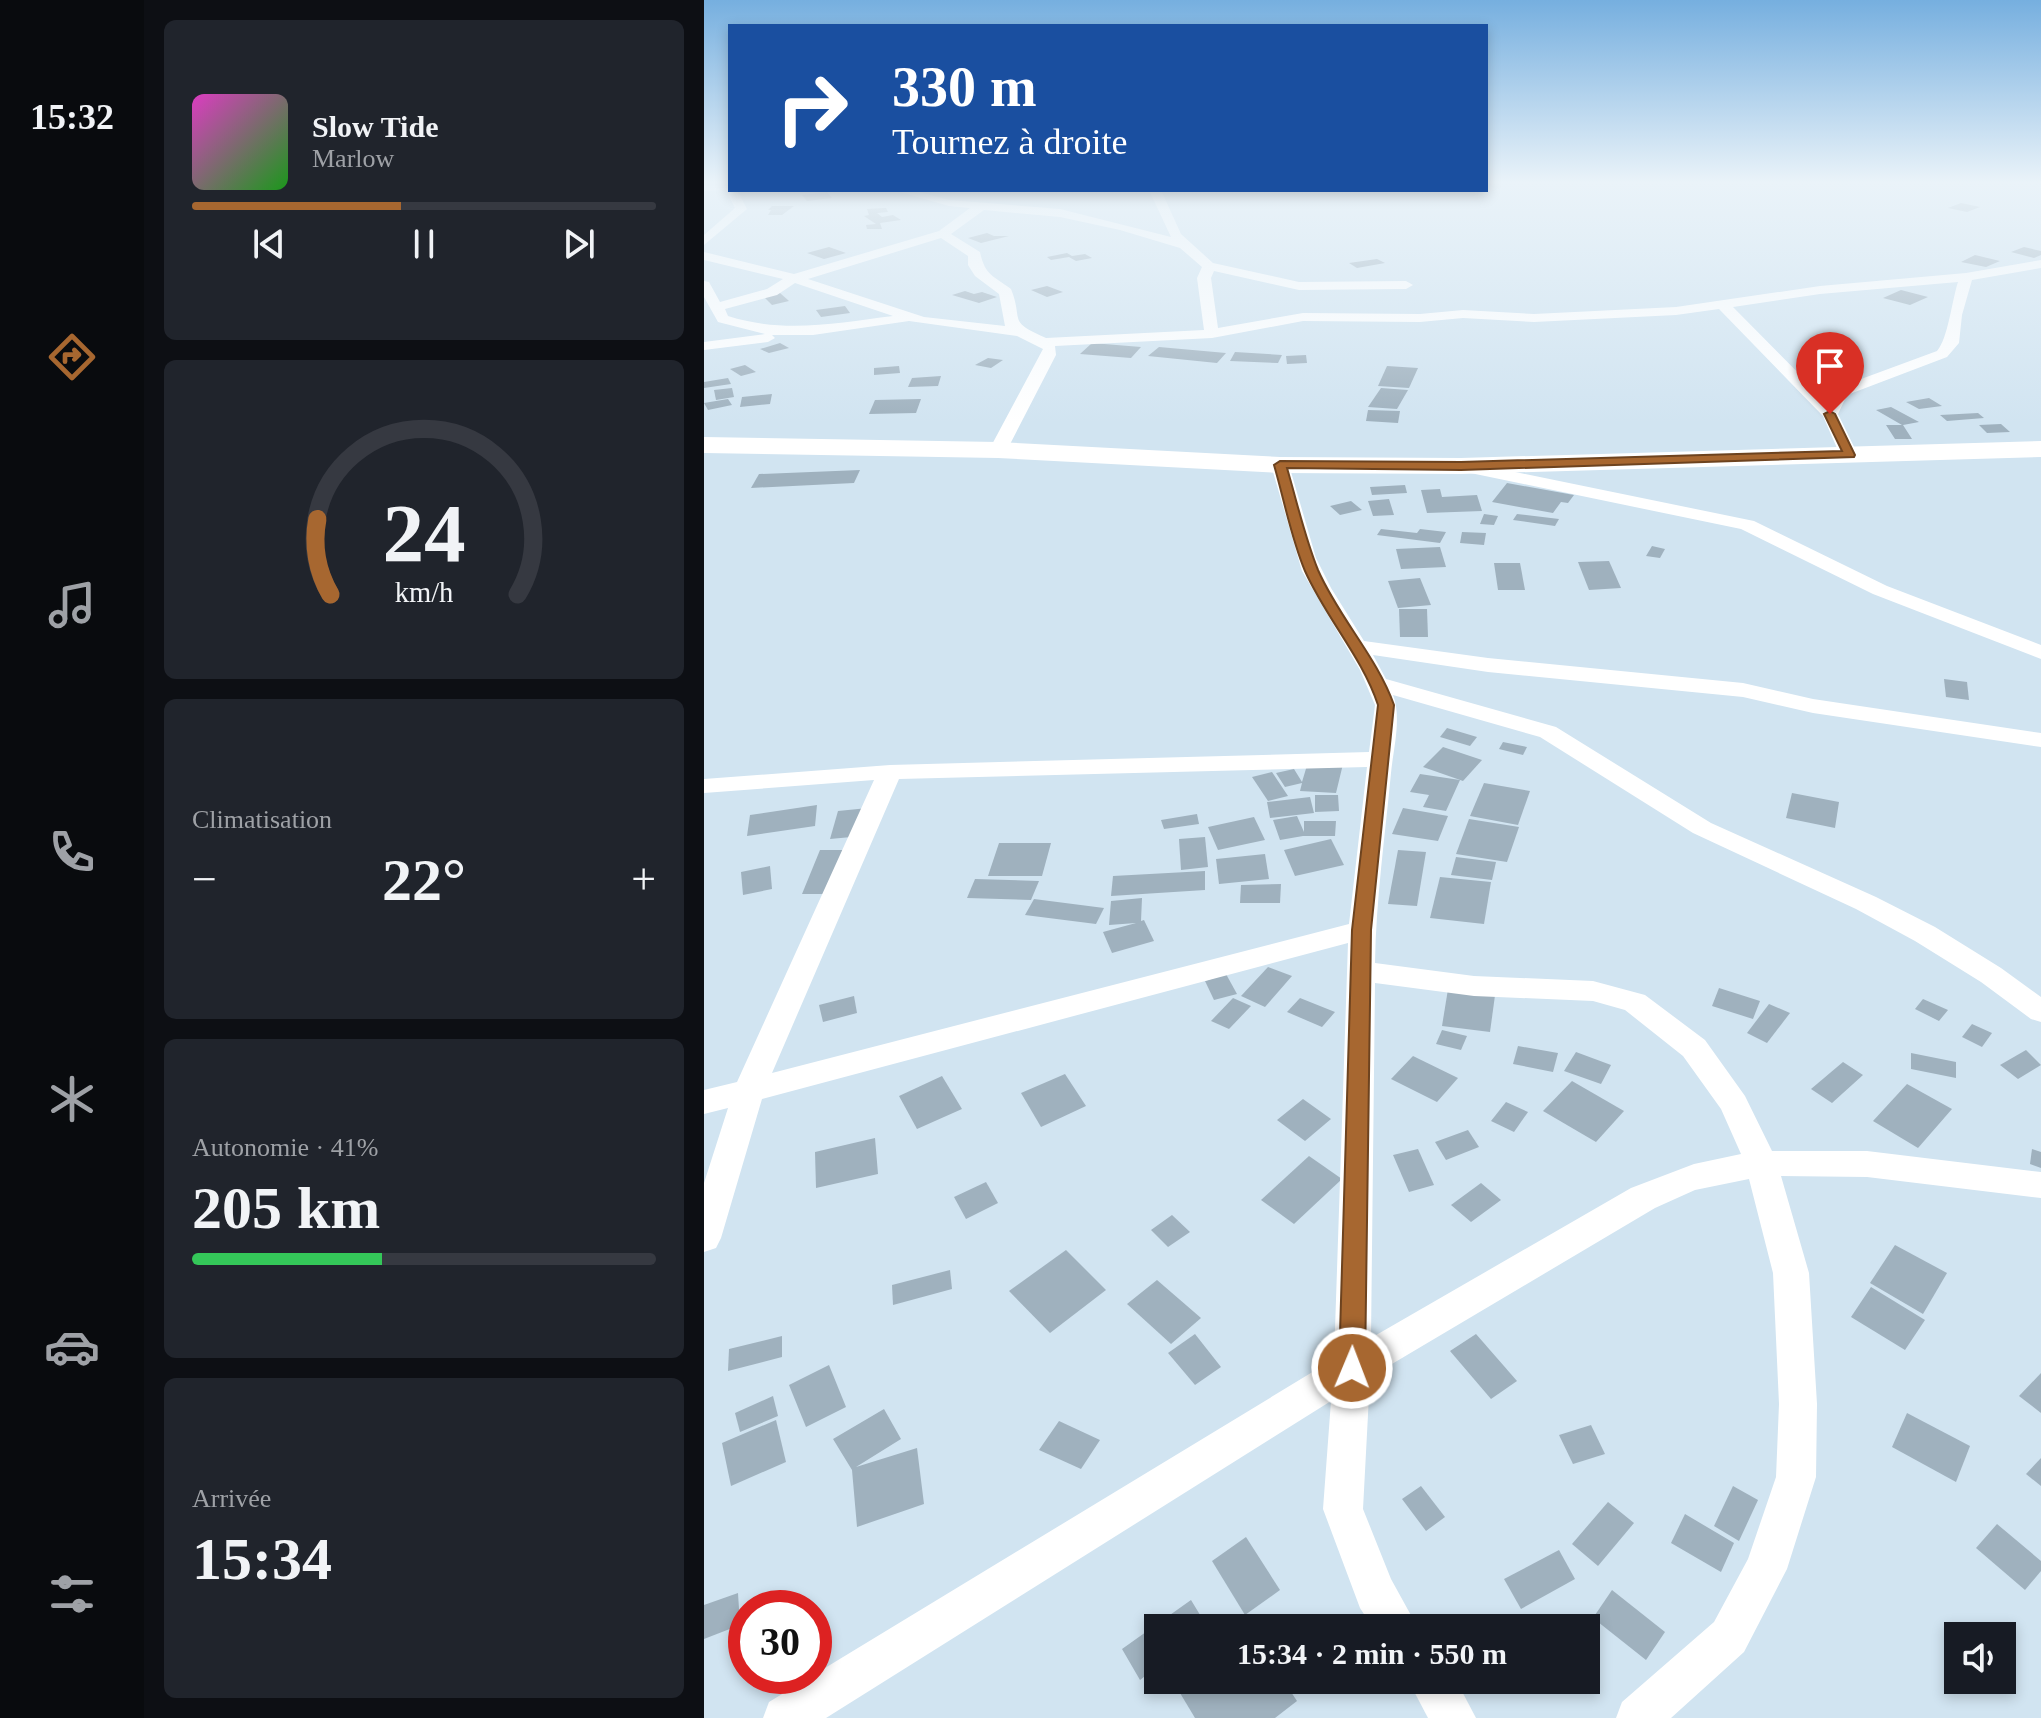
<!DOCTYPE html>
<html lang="fr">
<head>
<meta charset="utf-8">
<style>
	body { margin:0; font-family:"Times New Roman",serif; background:#20242c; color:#f1f3f6; height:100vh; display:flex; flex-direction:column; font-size:30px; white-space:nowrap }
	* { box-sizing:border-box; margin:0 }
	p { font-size:26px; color:#9ea1a6 }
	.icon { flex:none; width:44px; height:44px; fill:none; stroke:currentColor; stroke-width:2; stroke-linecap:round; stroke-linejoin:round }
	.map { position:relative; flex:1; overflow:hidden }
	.details { display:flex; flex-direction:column; gap:20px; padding:20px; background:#0d0f14; width:560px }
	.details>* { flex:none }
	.top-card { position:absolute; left:24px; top:24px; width:760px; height:168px; border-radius:0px; box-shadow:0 4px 12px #0003; background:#1a4fa0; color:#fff; overflow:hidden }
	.fabs { position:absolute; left:1240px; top:1622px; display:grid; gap:16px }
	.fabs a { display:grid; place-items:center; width:72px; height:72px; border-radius:0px; background:#171b24; box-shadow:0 4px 12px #0003; font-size:40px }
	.speed { position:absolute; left:24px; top:1590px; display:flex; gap:16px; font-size:40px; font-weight:700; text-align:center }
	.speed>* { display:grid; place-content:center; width:104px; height:104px; border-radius:50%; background:#171b24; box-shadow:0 4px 12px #0003; line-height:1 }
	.speed .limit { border:12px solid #d22; background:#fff; color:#111 }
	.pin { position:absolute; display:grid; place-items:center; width:68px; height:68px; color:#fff; margin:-82px -34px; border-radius:50% 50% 50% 0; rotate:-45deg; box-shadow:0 0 8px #0007 }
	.pin .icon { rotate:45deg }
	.me { position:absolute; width:88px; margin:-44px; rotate:1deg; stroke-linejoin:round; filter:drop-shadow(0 0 6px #0008) }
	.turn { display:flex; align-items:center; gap:28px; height:168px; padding:0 32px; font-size:36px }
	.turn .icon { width:104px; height:104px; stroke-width:2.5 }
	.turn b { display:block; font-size:56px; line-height:68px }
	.big { font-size:60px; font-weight:800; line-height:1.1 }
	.details .widget { flex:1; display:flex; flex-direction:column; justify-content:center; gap:12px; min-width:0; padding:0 28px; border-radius:12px; background:#20242c }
	.details .dial { align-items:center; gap:0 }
	.dial svg { height:208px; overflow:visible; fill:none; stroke:#363941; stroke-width:7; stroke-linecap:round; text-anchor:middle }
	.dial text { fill:#f1f3f6; stroke:none }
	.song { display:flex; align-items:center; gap:24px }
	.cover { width:96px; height:96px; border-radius:12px; background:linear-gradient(135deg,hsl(310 70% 55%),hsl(120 70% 35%)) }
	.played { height:8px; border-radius:4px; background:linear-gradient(90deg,#a76730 45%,#363941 45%) }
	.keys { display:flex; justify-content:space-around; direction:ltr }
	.heat { display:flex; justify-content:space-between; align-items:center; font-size:44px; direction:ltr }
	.charge { height:12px; border-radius:6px; background:linear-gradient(90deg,#34c759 41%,#363941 0) }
	.trip { position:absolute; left:440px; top:1614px; width:456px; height:80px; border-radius:0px; background:#171b24; box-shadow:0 4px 12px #0003; font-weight:800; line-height:80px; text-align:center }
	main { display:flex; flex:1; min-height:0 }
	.menu { display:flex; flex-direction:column; width:144px; justify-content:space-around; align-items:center; background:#090b0e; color:#9ea1a6 }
	.menu .icon { width:56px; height:56px }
	.menu .active { color:#a76730 }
	.menu b { font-size:36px; color:#f1f3f6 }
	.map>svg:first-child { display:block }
</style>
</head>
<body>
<main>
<nav class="menu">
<b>15:32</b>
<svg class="icon active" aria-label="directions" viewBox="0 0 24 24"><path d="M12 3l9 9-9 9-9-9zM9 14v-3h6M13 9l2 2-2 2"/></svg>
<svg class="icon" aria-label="music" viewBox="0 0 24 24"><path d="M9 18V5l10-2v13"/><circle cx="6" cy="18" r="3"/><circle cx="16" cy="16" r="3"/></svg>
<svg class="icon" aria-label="phone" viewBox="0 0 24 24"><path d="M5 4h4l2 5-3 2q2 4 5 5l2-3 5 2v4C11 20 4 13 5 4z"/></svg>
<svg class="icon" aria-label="climate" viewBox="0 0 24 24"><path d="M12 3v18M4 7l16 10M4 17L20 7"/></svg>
<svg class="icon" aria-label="car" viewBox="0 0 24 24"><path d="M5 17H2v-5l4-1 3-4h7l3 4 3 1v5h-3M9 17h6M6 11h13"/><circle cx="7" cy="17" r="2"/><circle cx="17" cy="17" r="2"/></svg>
<svg class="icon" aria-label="filters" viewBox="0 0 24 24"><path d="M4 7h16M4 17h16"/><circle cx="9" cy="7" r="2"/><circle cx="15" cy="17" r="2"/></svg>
</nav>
<section class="details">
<div class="widget">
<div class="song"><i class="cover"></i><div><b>Slow Tide</b><p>Marlow</p></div></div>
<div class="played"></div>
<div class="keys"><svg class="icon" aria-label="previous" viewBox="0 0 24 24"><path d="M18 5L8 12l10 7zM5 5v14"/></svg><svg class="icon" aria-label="pause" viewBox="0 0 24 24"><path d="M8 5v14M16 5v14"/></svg><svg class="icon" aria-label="next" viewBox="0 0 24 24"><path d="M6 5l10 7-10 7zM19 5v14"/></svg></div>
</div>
<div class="widget dial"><svg viewBox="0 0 100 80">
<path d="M14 69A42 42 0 1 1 86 69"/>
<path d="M14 69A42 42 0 0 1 9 40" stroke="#a76730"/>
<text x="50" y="56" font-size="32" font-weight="700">24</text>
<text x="50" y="72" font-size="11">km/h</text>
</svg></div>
<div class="widget"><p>Climatisation</p>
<div class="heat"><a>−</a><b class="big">22°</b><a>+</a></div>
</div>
<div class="widget"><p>Autonomie · 41%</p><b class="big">205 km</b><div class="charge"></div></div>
<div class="widget"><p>Arrivée</p><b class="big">15:34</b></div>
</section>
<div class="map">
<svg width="1337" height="1718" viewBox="0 0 1337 1718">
	<rect width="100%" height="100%" fill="#d1e4f1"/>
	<g fill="#9fb1be">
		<path d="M123 192 128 198 103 201 98 195Z"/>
		<path d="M1257 203 1276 207 1263 212 1244 208Z"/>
		<path d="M68 206H90L78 215H64L67 210H64Z"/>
		<path d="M182 208 184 212 173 213 178 217 189 215 197 220 176 223 178 229H163L162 225 172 224 160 216 165 215 163 209Z"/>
		<path d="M283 233 290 236H305L277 243 264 238Z"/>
		<path d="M125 247 142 253 120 259 103 253Z"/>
		<path d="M1320 247 1337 251V255L1330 258 1307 252Z"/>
		<path d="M363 253 368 256 381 254 388 258 372 261 365 257 347 260 343 257Z"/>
		<path d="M1271 255 1296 261 1282 267 1257 262Z"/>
		<path d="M673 259 681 263 653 268 645 263Z"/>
		<path d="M343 286 359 292 343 297 327 290Z"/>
		<path d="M1197 290 1224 297 1206 305 1179 298Z"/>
		<path d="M261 291 270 294 278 292 293 297 275 303 248 295Z"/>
		<path d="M76 293 85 301 68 305 59 296Z"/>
		<path d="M141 306 146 313 117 317 112 310Z"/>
		<path d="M76 343 85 348 65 353 56 349Z"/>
		<path d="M388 343 437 347 427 358 376 354Z"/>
		<path d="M455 347 522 353 513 363 444 356Z"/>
		<path d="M531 352 578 355 574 363 526 361Z"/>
		<path d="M602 355 603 363 583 364 582 356Z"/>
		<path d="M284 358 299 360 287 368 271 365Z"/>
		<path d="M1108 363 1128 366 1123 374 1103 371Z"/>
		<path d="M41 365 52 372 37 376 26 369Z"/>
		<path d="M195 366 196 373 170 375V368Z"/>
		<path d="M683 366 714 368 705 388 674 386Z"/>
		<path d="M237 376 234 386 204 387 208 378Z"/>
		<path d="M24 378 27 384 0 388V382Z"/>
		<path d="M28 388 30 397 12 400 10 390Z"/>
		<path d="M677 388 704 390 693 409 664 407Z"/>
		<path d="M68 394 66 404 36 407 38 397Z"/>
		<path d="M1225 398 1238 406 1215 409 1202 402Z"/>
		<path d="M24 399 28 405 4 410 0 403Z"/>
		<path d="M217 399 212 413 165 414 171 400Z"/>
		<path d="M1187 407 1215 422 1199 425 1208 439H1191L1182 425H1198L1172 410Z"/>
		<path d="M664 410 696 411 694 423 662 421Z"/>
		<path d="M1274 413 1280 418 1243 421 1236 415Z"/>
		<path d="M1297 424 1306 432 1283 433 1275 425Z"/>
		<path d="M156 470 150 483 47 488 55 474Z"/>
		<path d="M803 483 870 495 864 503 857 502 849 513 788 502Z"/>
		<path d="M701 485 703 493 668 495 666 487Z"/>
		<path d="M736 489 738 497 773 495 778 511 723 513 717 490Z"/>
		<path d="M685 499 690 515 669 516 664 501Z"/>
		<path d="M647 501 658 510 636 515 626 506Z"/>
		<path d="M780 514 794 516 790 525 776 524Z"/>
		<path d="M813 514 855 519 851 526 809 520Z"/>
		<path d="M677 529 713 533 716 529 742 532 736 543 673 535Z"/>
		<path d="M758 532 782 533 780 545 756 543Z"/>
		<path d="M948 546 961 549 956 558 942 556Z"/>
		<path d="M736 547 742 567 697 569 692 549Z"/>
		<path d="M905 561 917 588 885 590 874 562Z"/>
		<path d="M790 563H816L821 590H794Z"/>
		<path d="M716 578 727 605 694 608 684 581Z"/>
		<path d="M695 609H723L724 637H696Z"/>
		<path d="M1240 679 1263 682 1265 700 1242 697Z"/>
		<path d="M743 728 773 737 766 746 736 737Z"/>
		<path d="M799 742 823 747 819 755 795 749Z"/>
		<path d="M739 747 778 760 759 781 719 767Z"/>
		<path d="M604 762 639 764 632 793 596 791 598 783 581 787 572 773 590 769 598 782Z"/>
		<path d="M568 772 584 796 564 801 548 777Z"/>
		<path d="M716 774 756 780 742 811 719 807 725 795 706 792Z"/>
		<path d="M780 783 826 791 814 825 766 816Z"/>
		<path d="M1088 793 1135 802 1131 828 1082 818Z"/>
		<path d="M611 795H634L635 811 611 812Z"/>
		<path d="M606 797 610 813 566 818 563 802Z"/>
		<path d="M113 805 111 826 43 836 46 815Z"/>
		<path d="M164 808 158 836 126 839 134 811Z"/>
		<path d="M699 808 744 816 734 841 688 834Z"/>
		<path d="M493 814 495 824 460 829 457 820Z"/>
		<path d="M593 816 600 832V821H632L631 836H599L576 840 569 820Z"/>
		<path d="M550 817 561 840 514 850 504 827Z"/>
		<path d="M765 819 815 827 803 862 752 854Z"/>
		<path d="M501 837 504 867 477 870 475 839Z"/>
		<path d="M627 839 640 865 591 876 580 850Z"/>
		<path d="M295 843H347L338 876H284Z"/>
		<path d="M116 850H143L125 894H98Z"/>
		<path d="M694 850 722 852 713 906 684 904Z"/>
		<path d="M561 854 565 879 515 884 512 859Z"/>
		<path d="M752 857 792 862 788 880 747 875Z"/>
		<path d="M66 866 68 889 39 895 37 872Z"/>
		<path d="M501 871V890L407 896 409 876Z"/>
		<path d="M736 877 787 882 780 924 726 918Z"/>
		<path d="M271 879 335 881 327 900 263 898Z"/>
		<path d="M577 884 576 903H536L537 885Z"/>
		<path d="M438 898 437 921 440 920 450 941 408 953 399 932 432 923 405 925 407 901Z"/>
		<path d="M330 899 400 908 392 924 321 915Z"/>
		<path d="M564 967 588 976 561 1007 537 996Z"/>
		<path d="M522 974 533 994 510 1000 501 981Z"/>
		<path d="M745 983 792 988 786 1032 738 1026Z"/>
		<path d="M1015 988 1056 1001 1049 1019 1008 1006Z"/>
		<path d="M150 996 153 1013 119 1022 115 1005Z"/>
		<path d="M529 998 547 1006 525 1029 507 1021Z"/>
		<path d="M596 998 631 1012 618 1027 583 1012Z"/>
		<path d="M1219 999 1244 1010 1235 1021 1211 1009Z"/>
		<path d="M1065 1004 1086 1013 1063 1043 1043 1033Z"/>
		<path d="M1268 1024 1288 1033 1278 1047 1258 1037Z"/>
		<path d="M738 1030 763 1036 757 1050 732 1044Z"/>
		<path d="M814 1046 854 1053 849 1072 809 1064Z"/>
		<path d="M1322 1050 1337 1065 1314 1079 1296 1065Z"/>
		<path d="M872 1052 907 1065 897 1084 860 1071Z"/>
		<path d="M1207 1053 1252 1062V1078L1207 1069Z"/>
		<path d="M709 1056 754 1078 733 1102 687 1079Z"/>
		<path d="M1139 1062 1159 1075 1128 1103 1107 1089Z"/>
		<path d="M361 1074 382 1106 337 1127 317 1093Z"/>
		<path d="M238 1076 258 1109 213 1129 195 1096Z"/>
		<path d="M868 1081 920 1111 892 1142 839 1111Z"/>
		<path d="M1203 1084 1248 1109 1214 1148 1169 1121Z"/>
		<path d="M599 1099 627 1119 601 1141 573 1120Z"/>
		<path d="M802 1102 824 1112 810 1132 787 1121Z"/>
		<path d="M764 1130 775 1147 742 1160 731 1142Z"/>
		<path d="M171 1138 174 1174 112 1188 111 1152Z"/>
		<path d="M714 1149 730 1185 705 1192 689 1155Z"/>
		<path d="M1328 1149 1337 1152V1168L1326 1164Z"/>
		<path d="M605 1156 638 1179 590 1224 557 1200Z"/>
		<path d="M282 1182 294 1203 262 1219 250 1197Z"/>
		<path d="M777 1183 797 1200 767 1222 747 1205Z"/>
		<path d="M468 1215 486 1232 464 1247 447 1230Z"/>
		<path d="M1191 1245 1243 1273 1219 1314 1166 1283Z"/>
		<path d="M362 1250 402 1290 346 1333 305 1291Z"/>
		<path d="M246 1270 248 1289 189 1305 188 1285Z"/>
		<path d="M453 1280 497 1318 467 1344 423 1304Z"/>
		<path d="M1167 1287 1221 1320 1201 1350 1147 1317Z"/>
		<path d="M491 1334 517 1367 491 1385 464 1353Z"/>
		<path d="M772 1334 813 1381 787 1399 746 1351Z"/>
		<path d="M78 1336V1357L24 1371 25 1349Z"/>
		<path d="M125 1365 142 1407 102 1427 85 1385Z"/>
		<path d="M1337 1373V1413L1315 1396Z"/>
		<path d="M69 1396 74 1416 36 1432 31 1413Z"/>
		<path d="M180 1409 197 1439 152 1467 213 1448 220 1504 153 1527 148 1470 129 1439Z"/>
		<path d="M1203 1413 1266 1446 1252 1482 1188 1447Z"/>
		<path d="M72 1420 82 1462 27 1486 18 1443Z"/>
		<path d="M355 1421 396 1440 377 1469 335 1450Z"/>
		<path d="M887 1425 901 1454 869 1464 855 1435Z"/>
		<path d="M1337 1458V1486L1322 1474Z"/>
		<path d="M717 1486 741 1517 722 1531 698 1499Z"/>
		<path d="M1029 1486 1054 1500 1035 1541 1010 1526Z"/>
		<path d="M904 1502 930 1523 894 1566 868 1544Z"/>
		<path d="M981 1514 1030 1543 1017 1572 967 1543Z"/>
		<path d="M1293 1524 1337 1561V1571L1321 1590 1272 1548Z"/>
		<path d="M542 1537 576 1590 541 1615 508 1561Z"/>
		<path d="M855 1550 871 1579 817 1609 800 1579Z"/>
		<path d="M908 1590 961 1632 942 1660 889 1618Z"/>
		<path d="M34 1593 36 1625 0 1639V1605Z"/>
		<path d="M487 1600 504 1628H454V1666L436 1680 418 1649Z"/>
		<path d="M42 1629V1672L39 1673 31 1634Z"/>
		<path d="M493 1680H579L593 1701 571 1718H491L476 1693Z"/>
	</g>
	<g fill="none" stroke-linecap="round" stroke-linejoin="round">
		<g fill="#fff" fill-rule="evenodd">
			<path d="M26 184V190H33L43 209 0 245V235L31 208 22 190 0 191V185Z"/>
			<path d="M189 190H208L245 200 356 209 467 237 445 190H457L477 234 509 263 595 282 702 281 709 285 702 289 595 290 510 271 507 278 514 328 599 313 716 314 759 310 830 314 972 307 1116 286 1262 273 1337 260V268L1268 280 1258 315 1255 343 1243 357 1143 395 1134 414 1154 455 1145 460 1136 455 1119 416 1015 309 972 315 830 322 759 318 716 322 599 321 508 338 351 346 352 355 303 450 294 455 285 450 339 349 313 336 205 321 109 335H68L71 338 64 342 0 350V342L61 334 14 322 0 297V281L5 282 16 302 63 289 79 279 0 260V252L90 274 235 231 266 208 245 206ZM280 210 356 217 416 230 476 248 498 267 493 278 500 330 342 338C302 321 320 321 307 289 288 275 281 275 276 252L247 234ZM237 238 264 256V265L271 276 295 294 301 326 220 317 104 279ZM1254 282C1248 300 1244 339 1233 351L1130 389 1123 402 1029 307 1116 294ZM91 283 189 316C133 323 80 334 24 316L21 309 73 295Z"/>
			<path d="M576 460 585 465 612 558 627 588 660 641 784 658 1039 683 1109 699 1337 733V747L1109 713 1039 697 784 672 669 655 682 679 852 727 1007 823 1172 897 1231 927 1297 968 1337 997V1022L1327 1019 1277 982 1211 941 1152 909 989 833 836 737 689 695C698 717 689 751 687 773 681 836 672 900 671 963L770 976 889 981 941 995 1001 1040 1041 1096 1068 1151H1163L1337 1172V1198L1163 1177 1077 1176 1105 1273 1113 1404 1112 1477 1083 1569 1040 1652 967 1718H912L918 1702 1010 1622 1044 1559 1072 1477 1075 1404 1069 1273 1045 1179 991 1190 951 1208 666 1377 659 1509 687 1579 714 1628H669L656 1608 619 1509 627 1401 122 1718H59L65 1702 630 1359 644 943 58 1099 17 1238 12 1248 0 1252V1183L24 1108 0 1114V1090L33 1082 170 780 0 793V779L186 765 665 752 671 705 656 670 598 571 567 465ZM663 767 645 924 68 1073 195 779ZM671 983 770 996 889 1001 921 1010 979 1056 1017 1109 1037 1154 990 1164 927 1188 667 1338Z"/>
			<path d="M758 461 1050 521 1183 586 1337 645V659L1169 594 1037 529 752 470 749 466Z"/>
			<path d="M704 1680H752L772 1718H724Z"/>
		</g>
		<path fill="#fff" fill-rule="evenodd" d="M0 437 294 442 576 457 757 458 1337 441V457L757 474 576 473 294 458 0 453Z"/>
	</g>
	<linearGradient id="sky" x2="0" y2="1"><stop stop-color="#76afdf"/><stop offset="0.43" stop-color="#eaf3f9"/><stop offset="1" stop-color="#eaf3f9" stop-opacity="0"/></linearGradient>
	<rect width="1337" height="424" fill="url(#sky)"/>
	<path fill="#a76730" stroke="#6d431f" stroke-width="2" d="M1126 411 1131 414 1151 455 1150 457 757 470 583 468C593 502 601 538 614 570 635 618 673 657 690 705L667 930 661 1368 657 1376 648 1379 639 1376 635 1368 648 930 674 705C658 657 622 618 601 571 587 538 580 499 570 465L576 461 757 462 1138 451 1120 414Z"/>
</svg>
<div class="fabs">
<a><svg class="icon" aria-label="sound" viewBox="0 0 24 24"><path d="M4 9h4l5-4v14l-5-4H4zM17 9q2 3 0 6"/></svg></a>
</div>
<div class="speed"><div class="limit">30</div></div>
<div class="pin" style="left:1126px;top:414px;background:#d93025"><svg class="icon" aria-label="arrive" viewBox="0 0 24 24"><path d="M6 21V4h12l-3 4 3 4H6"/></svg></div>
<svg class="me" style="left:648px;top:1368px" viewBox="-20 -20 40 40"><circle r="17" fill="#a76730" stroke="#fff" stroke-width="3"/><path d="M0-11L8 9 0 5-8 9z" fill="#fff"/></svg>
<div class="trip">15:34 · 2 min · 550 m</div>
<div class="top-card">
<div class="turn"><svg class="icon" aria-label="right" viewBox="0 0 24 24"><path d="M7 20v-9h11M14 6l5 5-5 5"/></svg><div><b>330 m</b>Tournez à droite</div></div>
</div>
</div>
</main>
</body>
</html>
